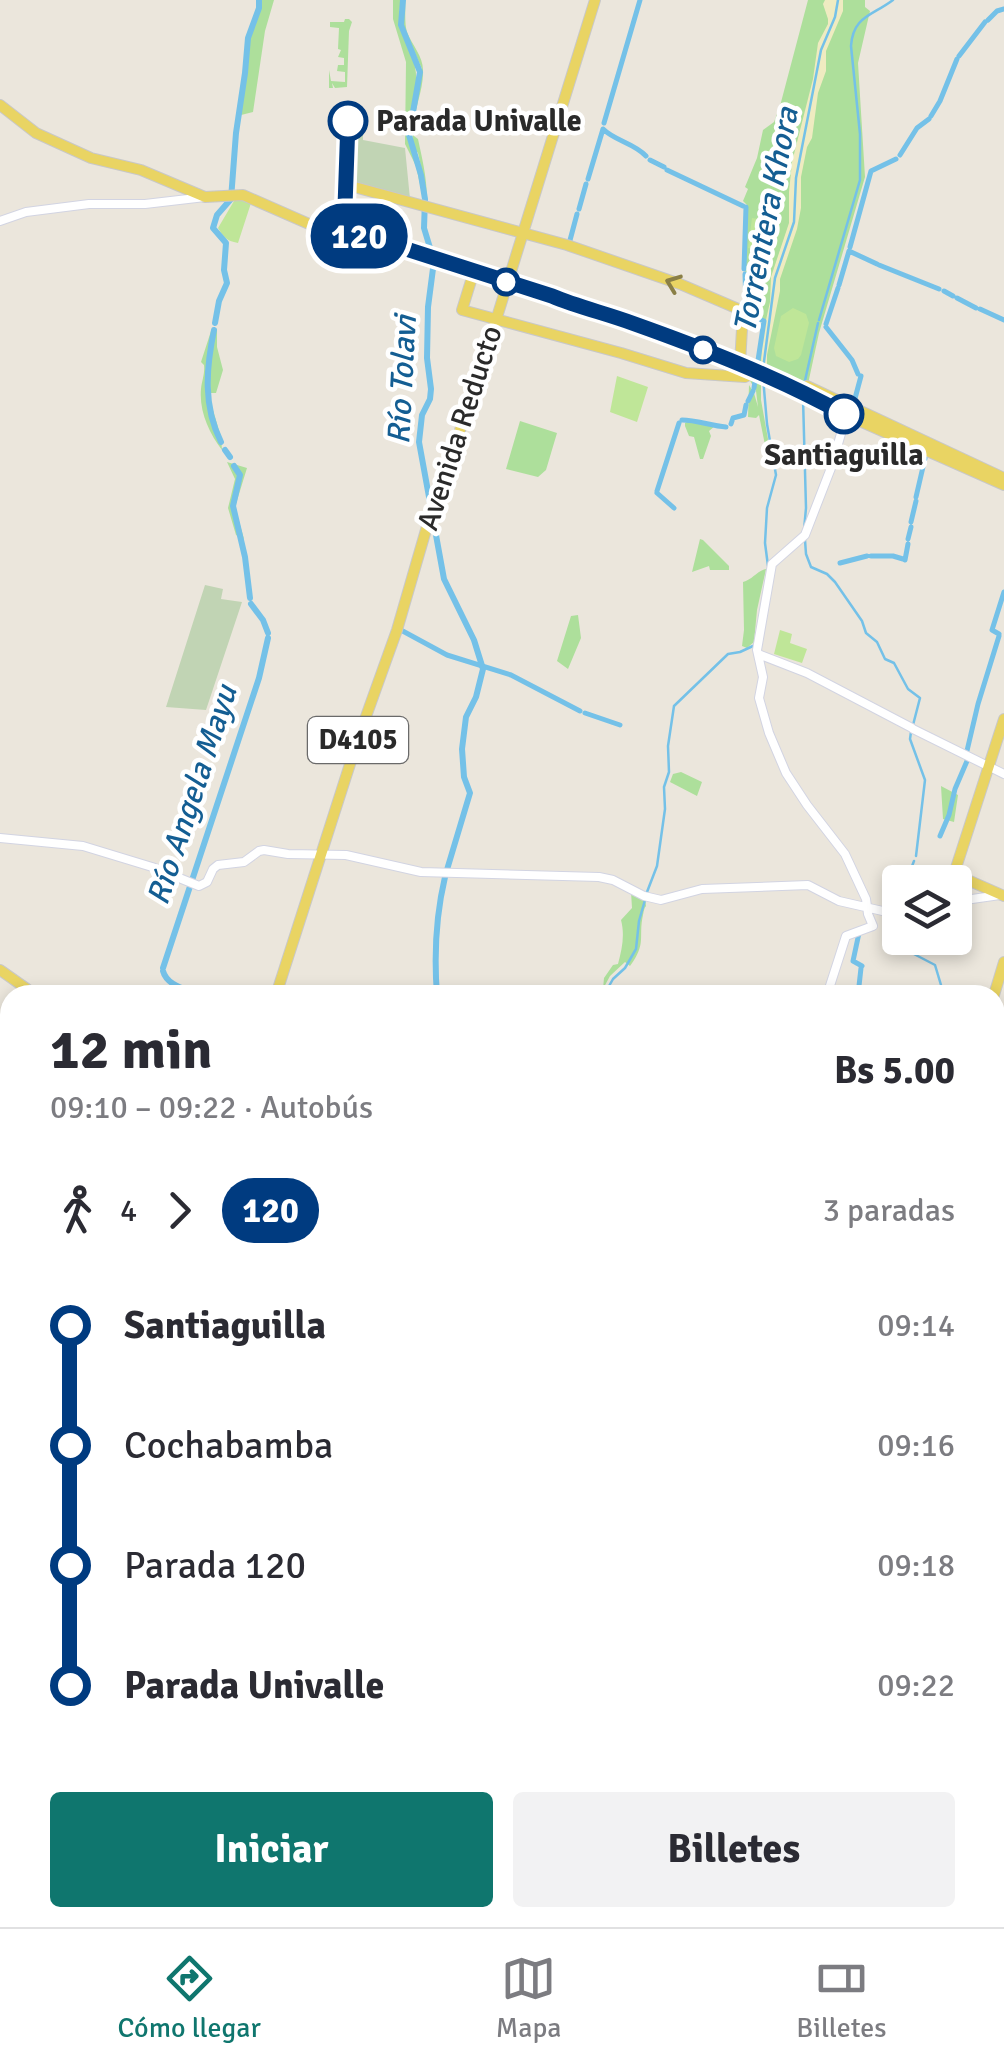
<!DOCTYPE html>
<html lang="es">
<head>
<meta charset="utf-8">
<style>
	body { margin:0; font-family:Signika,sans-serif; background:#f2f2f3; color:#2b2b33; height:100vh; display:flex; flex-direction:column; font-size:38px; white-space:nowrap }
	* { box-sizing:border-box; margin:0 }
	p { font-size:32px; color:#7c7c81 }
	.icon { flex:none; width:55px; height:55px; fill:none; stroke:currentColor; stroke-width:2; stroke-linecap:round; stroke-linejoin:round }
	.map { position:relative; flex:1; overflow:hidden }
	.drawer { position:absolute; left:0px; top:985px; width:1005px; height:942px; display:flex; flex-direction:column; background:#fff; border-radius:30px 30px 0 0; box-shadow:0 5px 15px #0003 }
	.drawer>* { flex:none }
	.badge { padding:0 20px; border-radius:32px; font-size:35px; line-height:65px }
	.fabs { position:absolute; left:882px; top:865px; display:grid; gap:20px }
	.fabs a { display:grid; place-items:center; width:90px; height:90px; border-radius:10px; background:#fff; box-shadow:0 5px 15px #0003; font-size:50px }
	.map>.badge { position:absolute; translate:-50% -50%; box-shadow:0 0 0 5px #fff }
	.legs { display:flex; align-items:center; gap:15px; height:110px; padding:0 50px; font-size:32px }
	.legs p { margin-inline-start:auto }
	.head { display:flex; align-items:center; justify-content:space-between; height:170px; padding:0 50px }
	h1 { font-size:55px; font-weight:700; line-height:75px }
	.primary-button { display:flex; gap:20px; margin-top:auto; padding:20px 50px }
	.primary-button a { flex:1; height:115px; border-radius:10px; background:#0f766e; color:#fff; font-size:40px; font-weight:700; line-height:115px; text-align:center }
	.primary-button a+a { background:#f2f2f3; color:#2b2b33 }
	ul { padding:0 50px; list-style:none }
	li { display:flex; align-items:center; gap:35px; height:120px; font-size:38px }
	li i { display:grid; place-items:center; width:15px; height:100%; margin:0 12px; background:currentColor }
	li i::after { content:''; width:25px; height:25px; margin:-12px; border:8px solid; border-radius:50%; background:#fff }
	li p { margin-inline-start:auto }
	li:first-child i { background:linear-gradient(#0000 50%,currentColor 0) }
	li:last-child i { background:linear-gradient(currentColor 50%,#0000 0) }
	.tabs { display:flex; justify-content:space-around; align-items:center; height:140px; border-top:2px solid #e1e1e2; background:#fff; font-size:28px; color:#7c7c81 }
	.tabs a { display:grid; justify-items:center; gap:5px }
	.tabs .on { color:#0f766e }
	.map>svg:first-child { display:block }
	.green { fill:#addf9b }
	.sand { fill:#efebc1 }
	.cemetery { fill:#c1d4b4 }
	.pitch { fill:#bfe698 }
	.water { fill:#74c1e8 }
	.lines { fill:none; stroke-linecap:round; stroke-linejoin:round }
	.stream { stroke:#74c1e8; stroke-width:2.5 }
	.canal { stroke:#74c1e8; stroke-width:5 }
	.river { stroke:#74c1e8; stroke-width:6 }
	.minor-casing { stroke:#d2d4e2; stroke-width:10 }
	.major-casing { stroke:#c8c8c8; stroke-width:12 }
	.minor { stroke:#fff; stroke-width:8 }
	.major { stroke:#e9d463; stroke-width:10 }
	.oneway { stroke:#8a7f46 }
	.line-1-casing { stroke:#fff; stroke-width:22 }
	.line-1 { stroke:#003b80; stroke-width:15 }
	.stop-1-dot { fill:#fff; stroke:#003b80; stroke-width:5 }
	.labels { text-anchor:middle; dominant-baseline:central; stroke-width:9; stroke-linejoin:round; paint-order:stroke }
	.shield { fill:#fff; stroke:#6a6a6a; stroke-width:2.5 }
	.shield-label { font-size:28px; font-weight:bold; fill:#2a2a2a }
	.stop-label { font-size:30px; font-weight:bold; fill:#2a2a2a; stroke:#fff; text-anchor:start }
	.street-label { font-size:30px; fill:#2a2a2a; stroke:#fff }
	.water-label { font-size:32px; font-style:italic; fill:#145e93; stroke:#fff }
</style>
</head>
<body>
<div class="map">
<svg width="1004" height="1927" viewBox="0 0 1004 1927">
	<rect width="100%" height="100%" fill="#ebe6dc"/>
	<path class="green" d="M 261,0 L 274,0 L 265,31 L 253,112 L 241,115 L 248,42 Z
		M 393,0 L 401,0 C 395,32 410,39 415,67 C 420,90 407,113 408,136 C 408,147 415,154 418,165 C 422,176 423,191 424,203 L 416,166 L 405,144 L 406,62 L 393,19 Z
		M 405,0 C 406,9 404,22 407,32 C 412,45 423,56 423,70 C 424,92 411,114 414,136 L 418,139 C 422,158 429,186 426,204 L 422,171 L 418,153 L 414,148 L 411,124 L 422,69 L 403,26 Z
		M 808,0 L 865,0 L 865,7 L 870,11 L 858,63 L 865,177 L 819,333 L 808,384 L 787,373 L 759,367 L 759,345 L 763,321 L 745,312 L 747,297 L 745,268 L 747,205 L 743,201 L 748,189 L 745,187 L 757,158 L 763,130 L 774,122 L 780,106 Z
		M 345,19 L 349,19 L 352,22 L 349,31 L 347,87 L 335,88 L 332,83 L 333,88 L 329,88 L 329,70 L 331,81 L 345,82 L 345,72 L 337,71 L 338,65 L 344,65 L 344,58 L 338,57 L 341,50 L 338,49 L 339,28 L 330,27 L 330,22 L 344,22 Z
		M 212,328 L 217,329 L 217,347 L 223,370 L 216,393 L 210,393 L 210,400 L 221,437 L 222,450 C 209,433 199,411 201,389 C 202,380 205,374 204,365 L 201,362 Z
		M 761,375 L 761,400 L 768,439 L 766,450 L 759,415 L 756,418 L 748,417 L 749,385 L 754,393 L 758,407 L 756,391 L 749,379 Z
		M 692,419 L 715,426 L 709,431 L 711,436 L 703,459 L 700,459 L 694,437 L 689,436 L 685,426 L 685,423 Z
		M 520,421 L 557,433 L 546,470 L 538,477 L 506,469 Z
		M 227,462 L 247,468 L 235,507 L 244,539 L 236,535 L 228,508 L 235,479 Z
		M 700,539 L 703,540 L 729,566 L 729,570 L 710,570 L 709,566 L 692,572 Z
		M 766,569 L 757,610 L 754,642 L 747,648 L 742,646 L 744,630 L 743,582 C 752,580 757,571 766,569 Z
		M 578,615 L 581,638 L 568,669 L 557,661 L 571,616 Z
		M 681,772 L 702,782 L 697,796 L 670,782 L 673,774 Z
		M 941,786 L 958,795 L 954,822 L 943,819 Z
		M 631,892 L 645,898 C 647,914 646,899 643,915 C 638,938 647,943 630,966 L 625,962 L 610,976 L 603,989 L 604,978 L 613,965 L 618,964 C 622,949 625,935 621,920 L 632,908 Z
		M 995,1873 L 1004,1873 L 1004,1927 L 951,1927 L 951,1918 L 995,1918 Z"/>
	<path class="sand" d="M 825,0 L 843,0 L 843,11 L 826,51 L 826,71 L 818,93 L 812,138 L 807,147 L 801,177 L 801,208 L 797,229 L 780,279 L 780,291 L 767,355 L 767,368 L 761,367 L 762,338 L 770,302 L 771,277 L 789,223 L 789,192 L 792,162 L 813,79 L 818,43 L 828,24 L 828,19 L 823,4 Z"/>
	<path class="cemetery" d="M 352,122 L 363,122 L 363,140 L 405,148 L 410,199 L 350,181 Z
		M 205,585 L 223,589 L 221,599 L 242,602 L 206,710 L 166,707 Z"/>
	<path class="pitch" d="M 237,196 L 252,200 L 238,243 C 226,241 223,236 218,228 Z
		M 752,218 L 773,221 L 769,251 L 748,248 Z
		M 793,308 L 806,314 L 809,323 L 801,355 L 798,359 L 789,362 L 776,356 L 774,348 L 781,316 Z
		M 617,376 L 648,387 L 637,422 L 610,412 Z
		M 780,630 L 792,634 L 790,643 L 807,649 L 802,663 L 774,654 Z"/>
	<path class="water" d="M 995,1909 L 1004,1910 L 1004,1927 L 984,1927 L 985,1923 L 982,1921 L 977,1922 L 977,1927 L 955,1927 L 955,1918 L 968,1918 L 972,1921 L 975,1918 L 995,1918 Z"/>
	<g class="lines">
		<path class="stream" d="M 819,320 L 860,180 L 860,134 L 851,46 C 853,16 872,16 893,0
			M 763,369 L 775,278 L 794,222 L 796,178 L 821,50 L 835,17 L 838,0
			M 763,377 L 767,424 L 776,475 L 767,508 L 765,543 L 768,566
			M 804,385 L 818,323
			M 803,398 L 806,508 L 804,530
			M 805,540 L 806,554 L 811,567 L 827,574 L 835,582 L 862,621 L 866,633 L 877,642 L 885,659 L 894,663 L 908,689 L 920,698 L 913,725
			M 911,732 L 910,739 L 925,780 L 916,856
			M 906,882 L 914,861
			M 647,892 L 657,866 L 665,809 L 664,787 L 669,772 L 668,746 L 674,706 L 728,654 L 740,652 L 753,646
			M 897,912 L 900,903
			M 895,917 L 889,934 L 891,937 L 912,953 L 935,965 L 944,995
			M 604,995 L 613,979 L 625,968 L 636,949 L 639,921 L 645,900
			M 651,1918 L 661,1927
			M 806,1927 L 807,1918"/>
		<path class="canal" d="M 988,20 L 997,11 L 1004,9
			M 959,56 L 985,22
			M 931,116 L 940,101 L 957,59
			M 604,123 L 640,0
			M 900,155 L 917,128 L 929,119
			M 650,160 L 664,167
			M 667,170 L 743,206
			M 588,179 L 603,129 C 615,141 634,143 646,156
			M 579,209 L 586,184
			M 569,244 L 577,214
			M 850,247 L 871,171 L 896,159
			M 879,265 L 939,289
			M 744,269 L 746,207
			M 745,274 L 746,304
			M 839,285 L 849,251 L 877,264
			M 944,291 L 953,296
			M 957,298 L 976,308
			M 980,309 L 1004,320
			M 746,314 L 764,321 L 757,367
			M 826,324 L 838,288
			M 826,327 L 852,360 L 858,374
			M 754,388 L 756,374
			M 748,401 L 753,391
			M 853,406 L 861,376
			M 682,420 C 697,420 711,426 726,427
			M 731,424 L 733,418 L 744,415 L 746,405
			M 657,491 L 679,423
			M 657,493 L 674,508
			M 916,497 L 926,454
			M 911,522 L 916,501
			M 908,539 L 911,527
			M 871,556 L 893,556 L 903,559
			M 905,560 L 908,544
			M 840,563 L 867,556
			M 399,629 L 447,655 L 511,675 L 580,711
			M 999,634 L 992,630 L 1004,592
			M 585,713 L 620,725
			M 969,756 L 966,755 L 978,704 L 999,636
			M 940,836 L 949,815 L 955,789 L 967,761
			M 859,933 L 853,961 L 862,966
			M 858,995 L 861,968
			M 706,1918 L 707,1927"/>
		<path class="river" d="M 403,0 L 401,25 L 420,72 L 409,135 L 421,175 L 425,199 L 424,228 L 434,261 L 428,307 L 427,358 L 431,389 L 430,399 L 422,415 L 419,442 L 444,579 L 474,640 L 483,669 L 476,697 L 466,717 L 462,749 L 464,777 L 470,793 L 446,873
			M 215,323 L 219,301 L 227,283 L 224,270 L 226,243 L 213,228 L 217,215 L 231,199 L 236,133 L 245,73 L 248,38 L 259,8 L 259,0
			M 214,330 C 206,369 203,406 221,442
			M 225,450 L 230,457
			M 234,466 L 240,475 L 233,506 L 245,557 L 250,598
			M 251,604 L 263,620 L 268,633
			M 163,968 L 259,678 L 268,638
			M 163,971 C 167,986 186,989 199,995
			M 437,995 C 434,956 436,915 445,877
			M 336,1918 L 336,1927"/>
		<g class="minor-casing">
			<path id="minor" d="M 0,221 L 26,212 L 89,204 L 145,204 L 205,197
				M 758,654 L 807,673 L 912,728
				M 913,729 L 1004,774
				M 0,838 L 83,846 L 152,867 L 199,886 L 207,882 L 213,869 L 218,865 L 244,862 L 259,851 L 264,850 L 288,854 L 346,855 L 421,872 L 599,877 L 613,880 L 644,896 L 661,900 L 702,889 L 808,885 L 839,901 L 900,915
				M 955,897 L 972,899 L 1000,895
				M 827,995 L 846,936 L 873,926 L 868,914 L 866,899 L 845,854 L 807,805 L 786,773 L 769,733 L 759,698 L 763,677 L 757,650 L 772,564 L 805,535 L 831,468 L 847,413
				M 0,1569 L 10,1571
				M 868,1927 L 869,1918"/>
		</g>
		<g class="major-casing">
			<path id="major" d="M 0,105 L 36,133 L 91,158 L 141,170 L 205,197 L 243,195 L 325,231 L 338,235 L 372,238 L 552,296 L 588,310 L 629,321 L 784,383 L 846,415 L 1004,485
				M 344,235 L 347,185 L 567,245 L 680,284 L 743,311 L 740,364
				M 474,271 L 462,310 L 621,353 L 686,373 L 745,377 L 759,370
				M 807,386 L 1004,478
				M 1004,719 L 954,874 L 1004,896
				M 0,970 L 27,989 L 30,995
				M 276,995 L 359,736 L 397,630 L 428,523 L 480,372 L 595,0
				M 994,995 L 1004,962
				M 995,1114 L 1004,1120
				M 0,1340 L 10,1248
				M 995,1370 L 1004,1374
				M 0,1760 L 10,1763
				M 995,1804 L 1004,1801
				M 995,1852 L 1004,1852
				M 0,1862 L 10,1830
				M 251,1927 L 251,1918
				M 496,1927 L 496,1918
				M 782,1927 L 784,1918
				M 949,1927 L 949,1918"/>
		</g>
		<use href="#minor" class="minor"/>
		<use href="#major" class="major"/>
	</g>
	<defs><path id="oneway-chevron" d="M-2-3.5L2.5 0L-2 3.5" fill="none" stroke-width="1.6" stroke-linecap="round" stroke-linejoin="round" transform="scale(2.5)"/></defs>
	<use class="oneway" href="#oneway-chevron" transform="translate(673 283) rotate(-159)"/>
	<g class="lines">
		<g class="line-1-casing">
			<path id="line-1" d="M 348,121 L 344,235 L 372,238 L 552,296 C 578,307 605,313 632,323 C 705,349 777,377 844,414"/>
		</g>
		<use href="#line-1" class="line-1"/>
	</g>
	<g class="stop-1-dot">
		<circle cx="348" cy="121" r="18"/>
		<circle cx="506" cy="282" r="12"/>
		<circle cx="703" cy="350" r="12"/>
		<circle cx="844" cy="414" r="18"/>
	</g>
	<g class="labels">
		<rect class="shield" x="308" y="717" width="100" height="46" rx="8"/>
		<g class="shield-label">
			<text x="358" y="740">D4105</text>
		</g>
		<g class="stop-label">
			<text x="376" y="121">Parada Univalle</text>
			<text x="844" y="455" text-anchor="middle">Santiaguilla</text>
		</g>
		<g class="street-label">
			<text transform="translate(460 428) rotate(-72)">Avenida Reducto</text>
		</g>
		<g class="water-label">
			<text transform="translate(766 220) rotate(-79)">Torrentera Khora</text>
			<text transform="translate(402 380) rotate(-87)">Río Tolavi</text>
			<text transform="translate(192 795) rotate(-72)">Río Angela Mayu</text>
		</g>
	</g>
</svg>
<div class="fabs">
<a><svg class="icon" aria-label="layers" viewBox="0 0 24 24"><path d="M12 4l9 5-9 5-9-5zM3 14l9 5 9-5"/></svg></a>
</div>
<b class="badge" style="left:359px;top:236px;background:#003b80;color:#fff">120</b>
<section class="drawer">
<div class="head"><div><h1>12 min</h1><p>09:10 – 09:22 · Autobús</p></div><b>Bs 5.00</b></div>
<div class="legs"><svg class="icon" aria-label="walk" viewBox="0 0 24 24"><circle cx="13" cy="4" r="2"/><path d="M13 8l-2 6 4 7M11 14l-3 7M7 12l3-4h3l4 4"/></svg>4<svg class="icon" aria-label="forward" viewBox="0 0 24 24"><path d="M9 5l7 7-7 7"/></svg><b class="badge" style="background:#003b80;color:#fff">120</b><p>3 paradas</p></div>
<ul>
<li><i style="color:#003b80"></i><b>Santiaguilla</b><p>09:14</p></li>
<li><i style="color:#003b80"></i><span>Cochabamba</span><p>09:16</p></li>
<li><i style="color:#003b80"></i><span>Parada 120</span><p>09:18</p></li>
<li><i style="color:#003b80"></i><b>Parada Univalle</b><p>09:22</p></li>
</ul>
<div class="primary-button"><a>Iniciar</a><a>Billetes</a></div>
</section>
</div>
<nav class="tabs">
<a class="on"><svg class="icon" aria-label="directions" viewBox="0 0 24 24"><path d="M12 3l9 9-9 9-9-9zM9 14v-3h6M13 9l2 2-2 2"/></svg>Cómo llegar</a>
<a><svg class="icon" aria-label="map" viewBox="0 0 24 24"><path d="M3 6l6-2 6 2 6-2v14l-6 2-6-2-6 2zM9 4v14M15 6v14"/></svg>Mapa</a>
<a><svg class="icon" aria-label="tickets" viewBox="0 0 24 24"><path d="M3 7h18v10H3zM15 7v10"/></svg>Billetes</a>
</nav>
</body>
</html>
